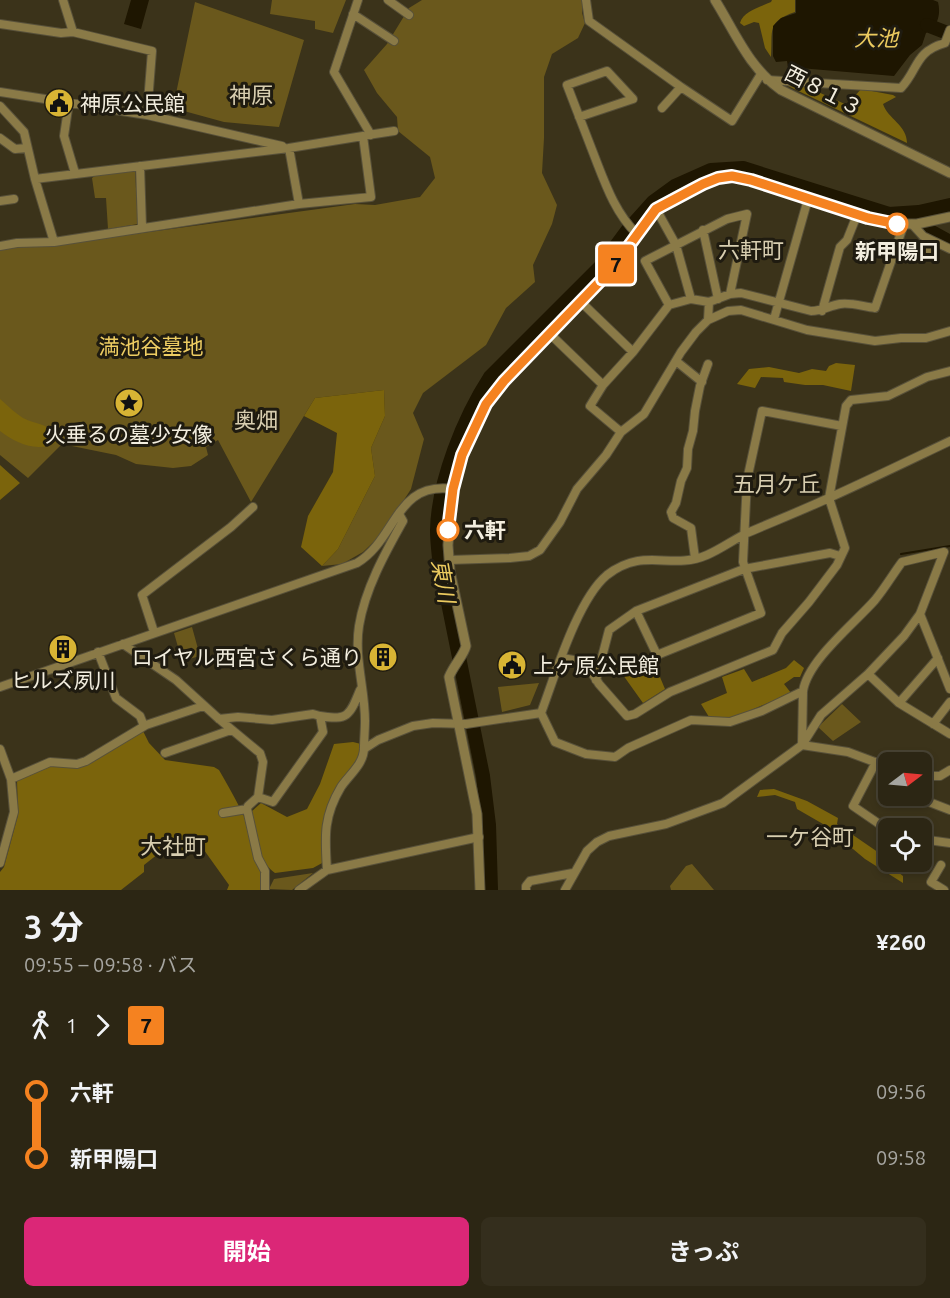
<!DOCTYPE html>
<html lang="ja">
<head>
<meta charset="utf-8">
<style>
	body { margin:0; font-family:Ubuntu,"Noto Sans JP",sans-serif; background:#342e1d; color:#f1f3f6; height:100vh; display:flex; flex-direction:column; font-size:22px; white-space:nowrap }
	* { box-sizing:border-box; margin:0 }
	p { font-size:20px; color:#a6a5a0 }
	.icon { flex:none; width:33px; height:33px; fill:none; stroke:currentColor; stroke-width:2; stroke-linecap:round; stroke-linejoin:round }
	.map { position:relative; height:890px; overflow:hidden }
	.panel { display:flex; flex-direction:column; background:#2c2614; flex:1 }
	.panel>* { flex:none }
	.badge { padding:0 12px; border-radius:4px; font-size:21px; line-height:39px }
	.needle { width:39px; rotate:74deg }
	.fabs { position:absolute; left:878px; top:752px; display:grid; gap:12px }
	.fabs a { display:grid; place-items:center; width:54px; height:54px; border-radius:9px; background:#2c2614; box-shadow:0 3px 9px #0003,0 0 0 2px #484334; font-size:30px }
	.map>.badge { position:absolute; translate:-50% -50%; box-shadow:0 0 0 3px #fff }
	.legs { display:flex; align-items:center; gap:9px; height:66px; padding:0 24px; font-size:20px }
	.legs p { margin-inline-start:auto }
	.headline { display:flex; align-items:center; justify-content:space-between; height:102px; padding:0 24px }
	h1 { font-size:33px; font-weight:700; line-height:45px }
	.primary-button { display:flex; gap:12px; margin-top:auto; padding:12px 24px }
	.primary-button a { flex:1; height:69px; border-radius:9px; background:#db2777; color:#fff; font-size:24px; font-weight:700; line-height:69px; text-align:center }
	.primary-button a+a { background:#342e1d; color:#f1f3f6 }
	ul { padding:0 24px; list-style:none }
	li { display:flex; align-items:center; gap:21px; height:66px; font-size:22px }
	li i { display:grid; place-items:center; width:9px; height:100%; margin:0 8px; background:currentColor }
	li i::after { content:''; width:15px; height:15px; margin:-8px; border:4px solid; border-radius:50%; background:#2c2614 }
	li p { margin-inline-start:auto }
	li:first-child i { background:linear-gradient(#0000 50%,currentColor 0) }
	li:last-child i { background:linear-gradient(currentColor 50%,#0000 0) }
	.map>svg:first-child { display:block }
	.green { fill:#6a581c }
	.forest { fill:#7b640c }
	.water { fill:#1e1601 }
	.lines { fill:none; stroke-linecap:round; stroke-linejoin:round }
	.stream { stroke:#1e1601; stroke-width:2 }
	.river { stroke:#1e1601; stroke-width:14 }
	.minor-casing { stroke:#58513a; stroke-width:10 }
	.tertiary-casing { stroke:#58513a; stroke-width:11 }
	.minor { stroke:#8a7a47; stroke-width:8 }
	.tertiary { stroke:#8a7a47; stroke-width:9 }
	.line-1-casing { stroke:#fff; stroke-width:14 }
	.line-1 { stroke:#f58220; stroke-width:9 }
	.stop-1-dot { fill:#fff; stroke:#f58220; stroke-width:3 }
	.labels { text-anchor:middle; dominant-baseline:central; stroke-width:6; stroke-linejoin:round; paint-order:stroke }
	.street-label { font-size:21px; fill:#f3eedf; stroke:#1f1b10 }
	.poi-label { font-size:21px; fill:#f3eedf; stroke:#1f1b10; text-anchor:start }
	.stop-label { font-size:21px; font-weight:bold; fill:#f3eedf; stroke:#1f1b10 }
	.park-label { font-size:21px; fill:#eecd62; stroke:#1f1b10 }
	.water-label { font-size:22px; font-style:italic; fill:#ebca5f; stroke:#1f1b10 }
	.neighbourhood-label { font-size:22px; fill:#d8ceb0; stroke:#1f1b10 }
</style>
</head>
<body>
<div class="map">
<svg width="950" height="890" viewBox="0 0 950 890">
	<rect width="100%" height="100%" fill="#3b331a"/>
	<path class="green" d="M 272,0 L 346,0 L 333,33 L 315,29 L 315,21 L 270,14 Z
		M 422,0 L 583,0 L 582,13 L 585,23 L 578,38 L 552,54 L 544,77 L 544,138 L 542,173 L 557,205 L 552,224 L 533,265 L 535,282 L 506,308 L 486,345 L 423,393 L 413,413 L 424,439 L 411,489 L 382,534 L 363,552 L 342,564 L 322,566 L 338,549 L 375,476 L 371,448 L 385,416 L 384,390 L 315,398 L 251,502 L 218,440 L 206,447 L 208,455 L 191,466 L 173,468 L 136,464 L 116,455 L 62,444 L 28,478 L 0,455 L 0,249 L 17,246 L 53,245 L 355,204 L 375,205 L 420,197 L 435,178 L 430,157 L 398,131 L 397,117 L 377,93 L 364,70 L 387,44 L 409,8 Z
		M 195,2 L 304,40 L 279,127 L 224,122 L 173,108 Z
		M 135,170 L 138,224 L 108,229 L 106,198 L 95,198 L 92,178 L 96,175 Z
		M 192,627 L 200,656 L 182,661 L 174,633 Z
		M 539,683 L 530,705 L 502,712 L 498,687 Z
		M 842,704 L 861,722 L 833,741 L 818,727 Z
		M 692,864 L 714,890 L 671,890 L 670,886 L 686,866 Z
		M 313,873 L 292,890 L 269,889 L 274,879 Z"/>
	<path class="forest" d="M 772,0 L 795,0 L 795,12 C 766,22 773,30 771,57 L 765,48 L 759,23 L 754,22 L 744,26 L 740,23 C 743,11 760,7 771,2 Z
		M 794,84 L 807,87 L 847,105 L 861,89 L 893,95 L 896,97 L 883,104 C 888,119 907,125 907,143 L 788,86 Z
		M 836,363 L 855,365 L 851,391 L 823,385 L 805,385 L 784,382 L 783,378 L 761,377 L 755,388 L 737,384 L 749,369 L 769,367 L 799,373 L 812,369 L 826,371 L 829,366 Z
		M 384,390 L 385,416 L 371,448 L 375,476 L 338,549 L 322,566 L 301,547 L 308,516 L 333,472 L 337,433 L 304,416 L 315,398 Z
		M 0,399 C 8,406 14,412 23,418 C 41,427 49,421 57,442 C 38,453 17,444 0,431 Z
		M 0,465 L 20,483 L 0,500 Z
		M 652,658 L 665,689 L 643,703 L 623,675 L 632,665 Z
		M 794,660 L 804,668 L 800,677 L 794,677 L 784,684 L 791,693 L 735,717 L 709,717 L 701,704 L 727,693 L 722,677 L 744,669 L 752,682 L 786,668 Z
		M 143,731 L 149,743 L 165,760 L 214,767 L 219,770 C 241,808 262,845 263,890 L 227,890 L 229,885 L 199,843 L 195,842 L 178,855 L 172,852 L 165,856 L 158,854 L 144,865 L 144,872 L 121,890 L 0,890 L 0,872 L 4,867 L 18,815 L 17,780 L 49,765 L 79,767 L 89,764 L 137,733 Z
		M 353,742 L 361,744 C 366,763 329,809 323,829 C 320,838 324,852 324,862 L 313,868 L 275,873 C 257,861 256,832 251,812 L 261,803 L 287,817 L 307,809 L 320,784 L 334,744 Z
		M 774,789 L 807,801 L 838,818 L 837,824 L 885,857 L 884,861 L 903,876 L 903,883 L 865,859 L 823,824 L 797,809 L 795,802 L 775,795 L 757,797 L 760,790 Z"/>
	<path class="water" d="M 131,0 L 149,0 L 141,29 L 124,24 Z
		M 796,0 L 933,0 L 938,2 C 941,14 938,27 926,33 L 922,45 L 910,55 L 894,76 L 788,67 L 787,61 L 776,62 L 773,56 L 773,26 L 781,18 L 796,13 Z"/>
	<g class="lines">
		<path class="stream" d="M 901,554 L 950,546"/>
		<path class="river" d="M 927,25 L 950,34
			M 919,212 L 928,230 L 950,242
			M 491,890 L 489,825 L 483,776 L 439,558 C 438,548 437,539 437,530 C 438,481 464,417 490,377 L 601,266 L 627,231 L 653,202 L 675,186 L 711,170 L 743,168 L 889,214 L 919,212 L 950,205"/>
		<g class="minor-casing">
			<path id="minor" d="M 63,0 L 73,32
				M 358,0 L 334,72 L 371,135
				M 388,0 L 409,15
				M 586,0 L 589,21 L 681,87 L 732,121 L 761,74
				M 353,14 L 394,41
				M 0,24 L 61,33 L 73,32 L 152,51 L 147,115
				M 767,80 L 901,88 C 919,69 914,52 945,43 L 950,30
				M 0,92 L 147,115 L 282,146
				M 69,102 L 64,136 L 75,173
				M 0,106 L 24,132 L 35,179 L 54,242
				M 662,108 L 681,87
				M 579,117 L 633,99 L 607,71 L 567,85 C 576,108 585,132 594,155 C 605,183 615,213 637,234
				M 368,135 L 394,131
				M 0,138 L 15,149 L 27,148
				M 289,148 L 299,204
				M 140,166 L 142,227
				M 0,201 L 14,199
				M 656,209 L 676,245 L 691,299 L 709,302 L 708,320
				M 912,224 L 923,236 L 950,249
				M 703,230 L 718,299
				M 0,246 L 17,243 L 54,242 L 299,204 L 371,197 L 363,136 L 289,148 L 35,179
				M 896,248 L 928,253 L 935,242
				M 581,302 L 633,352 L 669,305 L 691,299
				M 709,302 L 730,294 L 741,293 L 811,311 C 822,311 829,306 840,304 C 851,302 864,307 875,308 L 904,224
				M 669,305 L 645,261 L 727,219 L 747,214 L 730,294
				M 822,311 L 840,247 L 847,240 L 857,215
				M 774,319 L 808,199
				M 550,334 L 603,385 L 633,352
				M 676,361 L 702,382
				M 603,385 L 590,406 L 621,432
				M 695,558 L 691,528 L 673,518 L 671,512 L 676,503 L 681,481 L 687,468 L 688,449 L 693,431 L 695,411 L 700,386 L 708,364
				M 449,560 L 510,558 L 529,556 L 540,550 L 560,522 L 577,489 L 606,455 L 621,432 L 644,414 L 681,352 L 696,332 L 708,320 L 728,311 L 741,310 L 807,330 L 875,341 L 901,338 L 926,338 L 950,331
				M 636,611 L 657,655 L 761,613 L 743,562 L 747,480 L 762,411 L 842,426
				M 920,614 L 950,689
				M 154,632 L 142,595 L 231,527 L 253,507
				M 123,644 L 176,680 L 219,719 L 260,753 L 263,762 L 258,797 L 248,806 L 247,809 L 258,858 L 265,871 L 265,890
				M 98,652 L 116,698 L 140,716 L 144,726
				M 562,658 L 585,662 L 599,684 L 627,716 L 635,714 L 670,692 L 773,650 L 782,633 L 809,602 L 837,565 L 845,548 L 829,498 L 846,406 L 851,400 L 888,396 L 927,377 L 950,371
				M 868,674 L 899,703 L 950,734
				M 596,680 L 609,630 L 636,611 L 744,569 L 830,553 L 840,556
				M 0,687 L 357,563 C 397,539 395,481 453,489
				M 899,703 L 938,658
				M 541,713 L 555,742 L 586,754 L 615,757 L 628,748 L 691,720 L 730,722 L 762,711 L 803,691
				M 219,719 L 238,717 L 272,720 L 313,714 L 320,716
				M 933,724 L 950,702
				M 802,745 L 848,752 L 888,767
				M 0,749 L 11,779 L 14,812 L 0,863
				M 364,749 L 378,740 L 413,726 L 433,723 L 466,724 L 541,713 C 555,676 577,600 607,575 C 645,546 670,571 707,555 C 721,549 733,540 747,533 C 775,521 803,510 831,497 C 871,479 910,460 950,441
				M 165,753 L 231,730
				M 876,762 L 853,806 L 888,830
				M 921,776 L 940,776 L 950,770
				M 11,779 L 50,762 L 77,764 L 86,761 L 146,725 L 203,706
				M 911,795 L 950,810
				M 258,797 L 273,802 L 323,732 L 320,716 C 348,721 350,715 360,690
				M 223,813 L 247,809
				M 921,839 L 950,843
				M 941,865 L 931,882 L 944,890
				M 327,870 C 325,837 323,817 341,787 C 349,775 364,764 364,748 C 364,739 365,730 365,721 C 365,689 354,658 359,626 C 365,589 385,553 403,521 L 399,514
				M 299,890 L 327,870 L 479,837
				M 526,890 L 526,886 L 530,881 L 573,873
				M 565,890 L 587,851 L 597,842 L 609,836 L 666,824 L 723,803 L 802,745 L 821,715 L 868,674 L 904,636 L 920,614 L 944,552 L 902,562 C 893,574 885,588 875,600 C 854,624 808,660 803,691 L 802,745"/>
		</g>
		<g class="tertiary-casing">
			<path id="tertiary" d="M 715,0 C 735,32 749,68 781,90 L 950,173
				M 480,890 L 477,814 L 449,677 C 453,666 464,655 466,646 L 450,571 L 448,545 L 453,489 L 462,455 L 486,404 L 504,381 L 612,269 L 650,215 C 665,200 710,176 732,176 C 738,176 745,179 751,180 L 868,218 L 897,224 L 917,224 L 950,217"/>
		</g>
		<use href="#minor" class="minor"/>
		<use href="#tertiary" class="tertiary"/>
	</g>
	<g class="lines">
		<g class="line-1-casing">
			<path id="line-1" d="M 448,530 L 453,489 L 462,455 L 486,404 L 504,381 L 612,269 L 656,209 L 703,184 L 718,178 L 732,176 L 751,180 L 868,218 L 897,224"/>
		</g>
		<use href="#line-1" class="line-1"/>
	</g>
	<defs>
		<g id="civic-disc" transform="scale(1.5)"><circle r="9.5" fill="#d8b434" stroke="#1f1b10"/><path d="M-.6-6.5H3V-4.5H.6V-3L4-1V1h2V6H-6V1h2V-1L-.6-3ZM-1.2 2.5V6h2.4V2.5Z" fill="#111"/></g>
		<g id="sight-disc" transform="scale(1.5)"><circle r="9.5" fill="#d8b434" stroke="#1f1b10"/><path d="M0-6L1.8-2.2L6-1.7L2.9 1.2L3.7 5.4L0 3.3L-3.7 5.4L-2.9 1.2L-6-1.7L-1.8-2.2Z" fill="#111"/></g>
		<g id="building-disc" transform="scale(1.5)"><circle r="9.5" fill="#d8b434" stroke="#1f1b10"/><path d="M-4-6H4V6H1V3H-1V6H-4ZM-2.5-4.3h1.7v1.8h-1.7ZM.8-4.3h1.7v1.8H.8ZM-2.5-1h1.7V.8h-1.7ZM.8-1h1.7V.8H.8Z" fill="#111"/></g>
	</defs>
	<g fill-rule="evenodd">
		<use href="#civic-disc" x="59" y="103"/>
		<use href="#sight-disc" x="129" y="403"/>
		<use href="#building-disc" x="63" y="649"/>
		<use href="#building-disc" x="383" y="657"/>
		<use href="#civic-disc" x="512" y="665"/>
	</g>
	<g class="stop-1-dot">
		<circle cx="897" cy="224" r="10"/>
		<circle cx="448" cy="530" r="10"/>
	</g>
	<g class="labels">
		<g class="street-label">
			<text transform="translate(824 90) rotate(27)">西８１３</text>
		</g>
		<g class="poi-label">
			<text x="80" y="103">神原公民館</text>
			<text x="129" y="434" text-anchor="middle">火垂るの墓少女像</text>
			<text x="362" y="657" text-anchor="end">ロイヤル西宮さくら通り</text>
			<text x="533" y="665">上ヶ原公民館</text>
			<text x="63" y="680" text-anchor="middle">ヒルズ夙川</text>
		</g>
		<g class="stop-label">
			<text x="897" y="251">新甲陽口</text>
			<text x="464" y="530" text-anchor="start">六軒</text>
		</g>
		<g class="park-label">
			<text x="151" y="346">満池谷墓地</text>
		</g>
		<g class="water-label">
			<text x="876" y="37">大池</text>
			<text transform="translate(444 581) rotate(80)">東川</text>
		</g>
		<g class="neighbourhood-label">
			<text x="251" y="94">神原</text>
			<text x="751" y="249">六軒町</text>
			<text x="256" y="419">奥畑</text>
			<text x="777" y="483">五月ケ丘</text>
			<text x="810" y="836">一ケ谷町</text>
			<text x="173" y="845">大社町</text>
		</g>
	</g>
</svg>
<div class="fabs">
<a><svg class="needle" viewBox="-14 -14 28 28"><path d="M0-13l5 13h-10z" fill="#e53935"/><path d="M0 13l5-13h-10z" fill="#a6a5a0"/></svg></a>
<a><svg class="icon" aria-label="locate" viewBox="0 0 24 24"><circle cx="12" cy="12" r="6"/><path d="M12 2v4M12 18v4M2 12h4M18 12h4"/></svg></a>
</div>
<b class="badge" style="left:616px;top:264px;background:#f58220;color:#111">7</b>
</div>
<section class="panel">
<div class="headline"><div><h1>3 分</h1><p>09:55 – 09:58 · バス</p></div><b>¥260</b></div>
<div class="legs"><svg class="icon" aria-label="walk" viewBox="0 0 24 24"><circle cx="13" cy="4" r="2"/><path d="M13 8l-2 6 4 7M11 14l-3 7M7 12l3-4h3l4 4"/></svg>1<svg class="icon" aria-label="forward" viewBox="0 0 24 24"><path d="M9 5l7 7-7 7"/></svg><b class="badge" style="background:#f58220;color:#111">7</b></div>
<ul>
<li><i style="color:#f58220"></i><b>六軒</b><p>09:56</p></li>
<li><i style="color:#f58220"></i><b>新甲陽口</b><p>09:58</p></li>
</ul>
<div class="primary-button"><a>開始</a><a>きっぷ</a></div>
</section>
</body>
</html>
